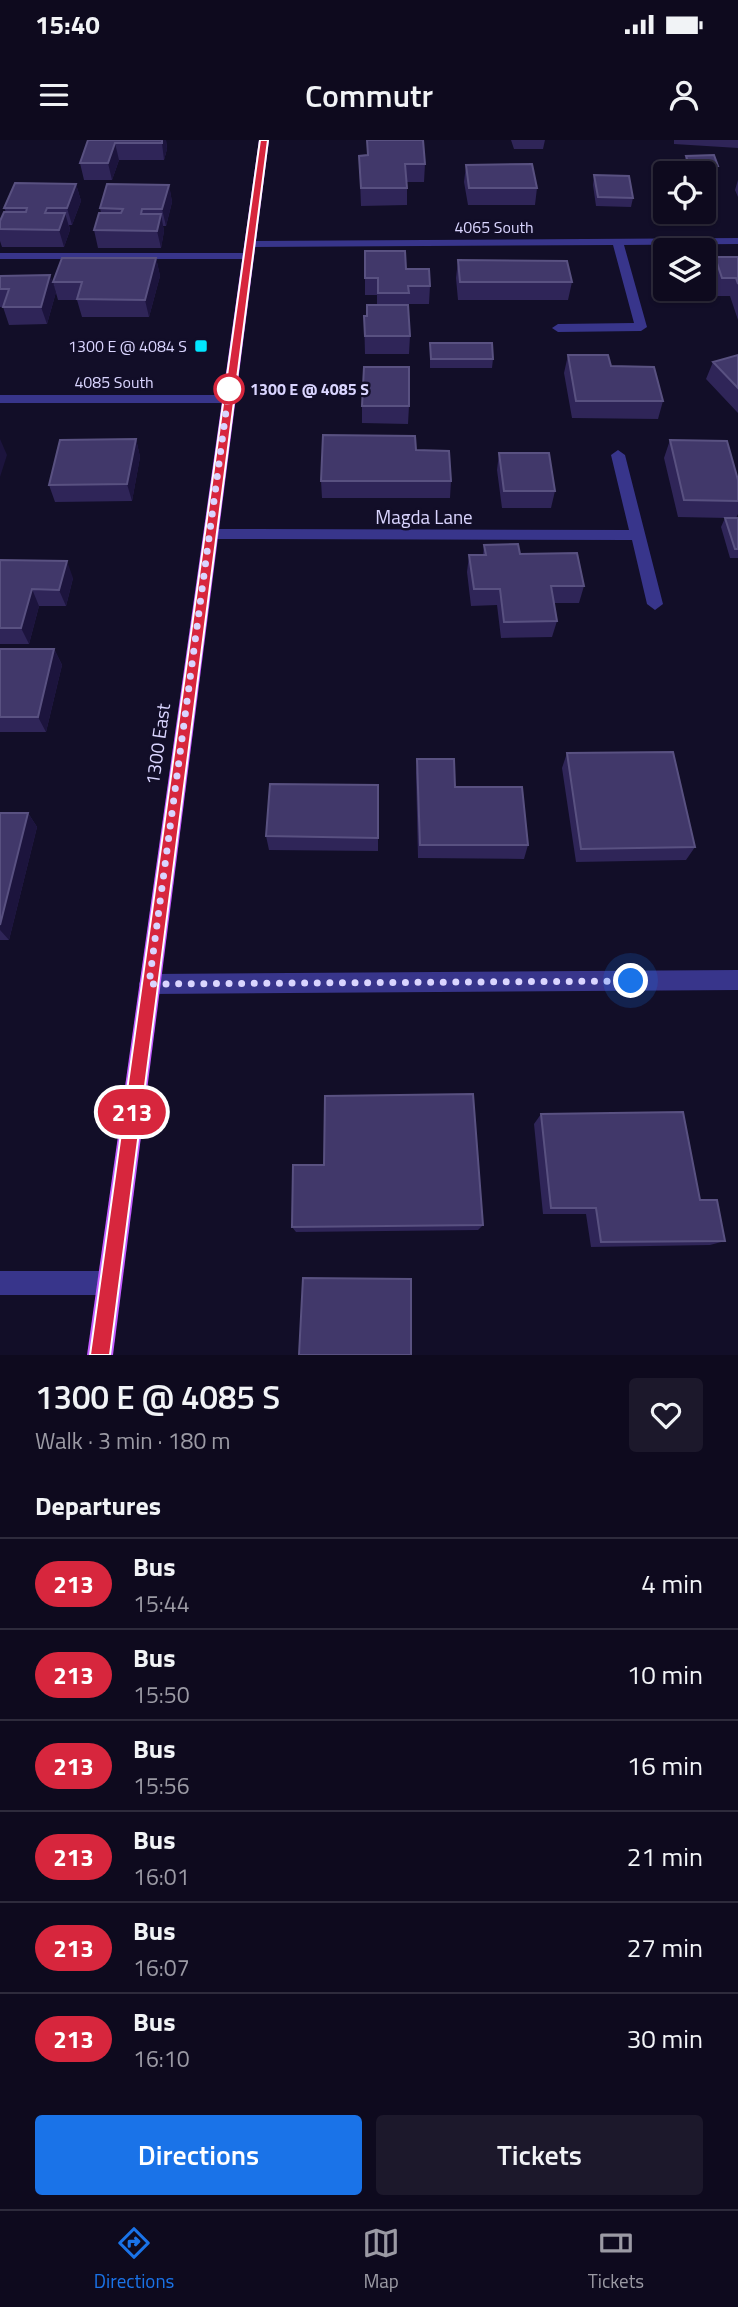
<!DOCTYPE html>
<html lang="en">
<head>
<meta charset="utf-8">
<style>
	body { margin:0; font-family:"Titillium Web",sans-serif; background:#1c182b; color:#f1f3f6; height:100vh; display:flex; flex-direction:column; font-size:26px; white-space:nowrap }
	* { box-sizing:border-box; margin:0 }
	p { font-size:23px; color:#9b9aa4 }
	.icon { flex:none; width:38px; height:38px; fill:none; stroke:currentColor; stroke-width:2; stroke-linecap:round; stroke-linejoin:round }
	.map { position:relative; height:1215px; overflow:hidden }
	.details { display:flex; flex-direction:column; background:#0e0a1e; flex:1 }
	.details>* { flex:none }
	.badge { padding:0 14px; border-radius:23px; font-size:24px; line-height:46px }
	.buttons { position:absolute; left:653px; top:21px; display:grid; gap:14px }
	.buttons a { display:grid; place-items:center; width:63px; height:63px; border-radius:7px; background:#0e0a1e; box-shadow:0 2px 5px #0004,0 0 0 2px #2e2b3c; font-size:35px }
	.you { position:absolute; width:35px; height:35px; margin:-18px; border:5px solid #fff; border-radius:50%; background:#1a73e8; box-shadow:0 0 0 10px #1a73e833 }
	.map>.badge { position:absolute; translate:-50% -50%; box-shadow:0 0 0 4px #fff }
	h2 { padding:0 35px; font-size:26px; line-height:63px }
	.round { display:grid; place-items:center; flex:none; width:74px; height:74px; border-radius:7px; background:#1c182b }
	.overview { display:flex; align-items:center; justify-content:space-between; height:119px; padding:0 35px }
	h1 { font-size:33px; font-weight:600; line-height:52px }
	.primary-button { display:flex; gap:14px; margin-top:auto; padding:14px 35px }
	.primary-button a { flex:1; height:80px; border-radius:7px; background:#1a73e8; color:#fff; font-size:28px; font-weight:600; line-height:80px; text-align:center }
	.primary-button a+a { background:#1c182b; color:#f1f3f6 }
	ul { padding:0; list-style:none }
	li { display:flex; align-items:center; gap:21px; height:91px; padding:0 35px; border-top:2px solid #2e2b3c }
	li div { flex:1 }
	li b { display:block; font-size:26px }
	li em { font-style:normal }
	li .badge { min-width:77px; font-weight:700; text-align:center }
	.status { display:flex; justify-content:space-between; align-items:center; height:49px; padding:0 35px; background:#0e0a1e; direction:ltr }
	.status svg { height:19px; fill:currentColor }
	header { display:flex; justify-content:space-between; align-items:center; height:91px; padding:0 35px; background:#0e0a1e; font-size:32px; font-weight:600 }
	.tab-bar { display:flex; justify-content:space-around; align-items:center; height:98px; border-top:2px solid #2e2b3c; background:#0e0a1e; font-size:19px; color:#9b9aa4 }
	.tab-bar a { display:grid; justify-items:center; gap:4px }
	.tab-bar .active { color:#1a73e8 }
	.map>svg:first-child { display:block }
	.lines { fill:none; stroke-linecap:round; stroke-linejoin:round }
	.minor { fill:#38358b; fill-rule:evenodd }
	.major { fill:#c25cff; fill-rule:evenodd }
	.wall { fill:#2f2558 }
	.shaded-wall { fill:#1c143d }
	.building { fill:#41386a; stroke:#595181; stroke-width:2 }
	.line { fill:#d7263d; stroke:#fff; stroke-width:2 }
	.walk { stroke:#dad5ff; stroke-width:7; stroke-dasharray:0 12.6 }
	.poi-dot { fill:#01e6ff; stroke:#120e28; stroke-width:2.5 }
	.stop-dot { fill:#fff; stroke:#d7263d; stroke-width:3.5 }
	.labels { text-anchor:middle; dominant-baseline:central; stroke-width:5; stroke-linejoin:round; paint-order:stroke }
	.far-street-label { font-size:16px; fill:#dad5ff; stroke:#120e28 }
	.far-poi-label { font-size:16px; fill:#dad5ff; stroke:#120e28; text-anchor:end }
	.far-stop-label { font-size:16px; font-weight:bold; fill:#dad5ff; stroke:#120e28; text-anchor:start }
	.street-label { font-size:19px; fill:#dad5ff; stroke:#120e28 }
</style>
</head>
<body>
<div class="status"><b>15:40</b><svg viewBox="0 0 49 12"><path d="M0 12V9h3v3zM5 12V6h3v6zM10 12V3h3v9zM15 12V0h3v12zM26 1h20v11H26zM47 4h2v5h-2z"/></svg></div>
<header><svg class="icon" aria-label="menu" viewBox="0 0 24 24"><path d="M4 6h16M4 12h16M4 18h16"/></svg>Commutr<svg class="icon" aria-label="person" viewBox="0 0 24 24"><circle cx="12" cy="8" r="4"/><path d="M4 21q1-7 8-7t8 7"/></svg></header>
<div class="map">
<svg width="738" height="1215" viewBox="0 0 738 1215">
	<rect width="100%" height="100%" fill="#120e28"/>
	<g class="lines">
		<path class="minor" d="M 738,98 L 738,104 L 624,105 L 647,187 L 641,191 L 558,192 L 552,188 L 558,184 L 634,183 L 613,105 L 250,107 L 244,104 L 250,101 Z
			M 0,113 L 248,113 L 254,116 L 248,119 L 0,119 Z
			M 0,255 L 228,255 L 235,259 L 228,263 L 0,263 Z
			M 618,310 L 625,315 L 663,464 L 655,470 L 647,464 L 632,400 L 210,399 L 203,394 L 210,389 L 629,390 L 611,315 Z
			M 738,830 L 738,850 L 149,854 L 142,851 L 139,844 L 142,837 L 149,834 Z
			M 0,1131 L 110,1131 L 119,1134 L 122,1143 L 119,1152 L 110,1155 L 0,1155 Z"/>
		<path class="major" d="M 259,0 L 269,0 L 113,1215 L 87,1215 Z"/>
	</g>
	<path class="wall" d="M 88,0 L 166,0 L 167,9 L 164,20 L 119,20 L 112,40 L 84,40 L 80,23 Z
		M 367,0 L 425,24 L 424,42 L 407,42 L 407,65 L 361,66 L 359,16 L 367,15 Z
		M 511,0 L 545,0 L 543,9 L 514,9 Z
		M 674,0 L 738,0 L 738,8 L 674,4 Z
		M 686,16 L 718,26 L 716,36 L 704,36 L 704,33 L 686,33 L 683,25 Z
		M 466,25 L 537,48 L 535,65 L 468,65 L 464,42 Z
		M 594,35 L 633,58 L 631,67 L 596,66 L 593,45 Z
		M 659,37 L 665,37 L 665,65 L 663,65 L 656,46 Z
		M 704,37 L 711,56 L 709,65 L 704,65 Z
		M 738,40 L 738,57 L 735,50 Z
		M 76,44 L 81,61 L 72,85 L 69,85 L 70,90 L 64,107 L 2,107 L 0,101 L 0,81 L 6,72 L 4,68 Z
		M 169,45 L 172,62 L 166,86 L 163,86 L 164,91 L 161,108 L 98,108 L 94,90 L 101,73 L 100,68 Z
		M 365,111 L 406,129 L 430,146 L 429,164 L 408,164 L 410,196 L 409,214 L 365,214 L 364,176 L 367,176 L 377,165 L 377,155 L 365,155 Z
		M 715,117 L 738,117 L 738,180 L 730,156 L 716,156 L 710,134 Z
		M 156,118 L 160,136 L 149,177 L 82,177 L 77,160 L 58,160 L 53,142 Z
		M 458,120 L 572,142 L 568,160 L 458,160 L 456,138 Z
		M 50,135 L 56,152 L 47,184 L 9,185 L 3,167 L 0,167 L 0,136 Z
		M 430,203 L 493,219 L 492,228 L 430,228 Z
		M 568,215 L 611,226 L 663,261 L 658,279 L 572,278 L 564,233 Z
		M 738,215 L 738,273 L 706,239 L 713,222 Z
		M 362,266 L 409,266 L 408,284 L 362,283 Z
		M 136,299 L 140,317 L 132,361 L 55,362 L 49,345 Z
		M 670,300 L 738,340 L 738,374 L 736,378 L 738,378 L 738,418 L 730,418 L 721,387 L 725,378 L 728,378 L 678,377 L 664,318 Z
		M 416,310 L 451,341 L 450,358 L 322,358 L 321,341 Z
		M 499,313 L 555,351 L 551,368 L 502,368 L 497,330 Z
		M 484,405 L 520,414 L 584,446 L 579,463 L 554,463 L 557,481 L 552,497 L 501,498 L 497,465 L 471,466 L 467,432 L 469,415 L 483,415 Z
		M 0,420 L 73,438 L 66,466 L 39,466 L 29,504 L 0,504 Z
		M 0,509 L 54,509 L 62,525 L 46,592 L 0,592 Z
		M 567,613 L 695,707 L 686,720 L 576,722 L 562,628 Z
		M 417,619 L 455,647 L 528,705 L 524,719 L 418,718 L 416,633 Z
		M 378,645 L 378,711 L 269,710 L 266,696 Z
		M 0,673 L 28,673 L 37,687 L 9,800 L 0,800 Z
		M 541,974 L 700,1060 L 725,1101 L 710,1105 L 591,1107 L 586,1074 L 543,1074 L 534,984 Z
		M 483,1085 L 478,1090 L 296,1092 L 292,1087 Z"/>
	<path class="shaded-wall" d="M 162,0 L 166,0 L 167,9 L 164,20 L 162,3 Z
		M 115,3 L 119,20 L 112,40 L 108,23 Z
		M 76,44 L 81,61 L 72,85 L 67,68 Z
		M 169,45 L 172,62 L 166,86 L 162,69 Z
		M 65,73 L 70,90 L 64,107 L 59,90 Z
		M 161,74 L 164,91 L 161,108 L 157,91 Z
		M 156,118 L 160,136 L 149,177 L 145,160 Z
		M 50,135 L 56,152 L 47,184 L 41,167 Z
		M 0,299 L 7,315 L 0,337 Z
		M 136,299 L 140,317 L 132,361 L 127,344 Z
		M 67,421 L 73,438 L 66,466 L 59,450 Z
		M 32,449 L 39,466 L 29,504 L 21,488 Z
		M 54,509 L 62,525 L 46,592 L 38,577 Z
		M 28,673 L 37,687 L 9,800 L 0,790 L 0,785 Z"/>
	<path class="building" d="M 88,0 L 162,0 L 162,3 L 115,3 L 108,23 L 80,23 Z
		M 367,0 L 423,0 L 425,24 L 405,24 L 407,48 L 361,48 L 359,16 L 368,15 Z
		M 714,15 L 718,26 L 690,27 L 686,16 Z
		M 532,24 L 537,48 L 469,48 L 466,25 Z
		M 594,35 L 629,36 L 633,58 L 598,57 Z
		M 659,37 L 665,37 L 665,54 Z
		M 704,37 L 711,56 L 704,56 Z
		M 15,43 L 76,44 L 67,68 L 47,68 L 45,73 L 65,73 L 59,90 L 0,89 L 0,81 L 4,72 L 26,72 L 27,68 L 4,68 Z
		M 107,44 L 169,45 L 162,69 L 142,69 L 141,74 L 161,74 L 157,91 L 94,90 L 99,73 L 121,73 L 123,69 L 100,68 Z
		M 365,111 L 405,111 L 406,129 L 429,129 L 430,146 L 408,146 L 409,153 L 378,153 L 378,138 L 365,138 Z
		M 715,117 L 738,117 L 738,144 L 736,138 L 722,138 Z
		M 62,118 L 156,118 L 145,160 L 77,159 L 82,142 L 53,142 Z
		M 458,120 L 567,121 L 572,142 L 460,142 Z
		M 50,135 L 41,167 L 3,167 L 9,149 L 0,149 L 0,136 Z
		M 367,165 L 408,165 L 410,196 L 365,196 L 364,176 L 367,176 Z
		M 430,203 L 492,203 L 493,219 L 431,219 Z
		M 568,215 L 608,215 L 611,226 L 654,227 L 663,261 L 576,261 Z
		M 738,215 L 738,248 L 713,222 Z
		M 364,227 L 409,227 L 409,266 L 362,266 Z
		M 323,295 L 415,296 L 416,310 L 449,311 L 451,341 L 321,341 Z
		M 136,299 L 127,344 L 49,345 L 60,300 Z
		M 670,300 L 727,301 L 738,340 L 738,361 L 684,360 Z
		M 499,313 L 549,313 L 555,351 L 504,351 Z
		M 725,378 L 738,378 L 738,409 L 735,409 Z
		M 518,404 L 520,414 L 577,413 L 584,446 L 551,446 L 557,481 L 504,482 L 500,449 L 474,449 L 469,415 L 486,415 L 484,405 Z
		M 0,420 L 67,421 L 59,450 L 32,449 L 21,488 L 0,488 Z
		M 0,509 L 54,509 L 38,577 L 0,577 Z
		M 673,612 L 695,707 L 581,709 L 567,613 Z
		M 417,619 L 454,619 L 455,647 L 522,647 L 528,705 L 420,705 Z
		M 270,644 L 378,645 L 378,698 L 266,696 Z
		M 0,673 L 28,673 L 0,785 Z
		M 473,954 L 483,1085 L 292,1087 L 293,1025 L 324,1025 L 325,956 Z
		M 683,972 L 700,1060 L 717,1060 L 725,1101 L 601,1102 L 596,1068 L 551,1068 L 541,974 Z
		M 303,1138 L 411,1139 L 411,1215 L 299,1215 Z"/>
	<path class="line" d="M 260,0 L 268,0 L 110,1215 L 90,1215 Z"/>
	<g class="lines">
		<path class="walk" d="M 229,249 L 149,844 L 631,841"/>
	</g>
	<rect class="poi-dot" x="194" y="199" width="14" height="14" rx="3.5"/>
	<circle class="stop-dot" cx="229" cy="249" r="14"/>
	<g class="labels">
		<g class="far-street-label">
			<text x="494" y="87">4065 South</text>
			<text x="114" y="242">4085 South</text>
		</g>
		<g class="far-poi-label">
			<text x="187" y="206">1300 E @ 4084 S</text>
		</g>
		<g class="far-stop-label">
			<text x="250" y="249">1300 E @ 4085 S</text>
		</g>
		<g class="street-label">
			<text x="424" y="376">Magda Lane</text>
			<text transform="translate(157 604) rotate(-82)">1300 East</text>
		</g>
	</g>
</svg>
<div class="buttons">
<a><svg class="icon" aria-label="locate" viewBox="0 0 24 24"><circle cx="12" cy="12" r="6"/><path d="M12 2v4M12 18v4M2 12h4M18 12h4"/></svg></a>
<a><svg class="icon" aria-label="layers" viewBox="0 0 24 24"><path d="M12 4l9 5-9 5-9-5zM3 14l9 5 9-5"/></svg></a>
</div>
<div class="you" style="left:631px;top:841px"></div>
<b class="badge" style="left:132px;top:972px;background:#d7263d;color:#fff">213</b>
</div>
<section class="details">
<div class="overview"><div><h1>1300 E @ 4085 S</h1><p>Walk · 3 min · 180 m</p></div><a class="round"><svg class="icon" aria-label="heart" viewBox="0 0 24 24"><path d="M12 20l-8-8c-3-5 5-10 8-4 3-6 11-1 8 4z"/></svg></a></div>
<h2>Departures</h2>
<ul>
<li><span class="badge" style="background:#d7263d;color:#fff">213</span><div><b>Bus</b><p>15:44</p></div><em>4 min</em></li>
<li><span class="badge" style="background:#d7263d;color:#fff">213</span><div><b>Bus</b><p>15:50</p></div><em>10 min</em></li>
<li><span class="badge" style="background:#d7263d;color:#fff">213</span><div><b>Bus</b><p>15:56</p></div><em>16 min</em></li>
<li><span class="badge" style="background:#d7263d;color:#fff">213</span><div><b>Bus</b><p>16:01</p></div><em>21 min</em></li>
<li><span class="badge" style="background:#d7263d;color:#fff">213</span><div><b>Bus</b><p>16:07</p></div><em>27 min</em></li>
<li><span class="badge" style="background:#d7263d;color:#fff">213</span><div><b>Bus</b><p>16:10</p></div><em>30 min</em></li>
</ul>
<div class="primary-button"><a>Directions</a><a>Tickets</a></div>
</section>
<nav class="tab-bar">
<a class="active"><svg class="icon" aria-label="directions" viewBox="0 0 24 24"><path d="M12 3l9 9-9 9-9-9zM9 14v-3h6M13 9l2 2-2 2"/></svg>Directions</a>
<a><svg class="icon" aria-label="map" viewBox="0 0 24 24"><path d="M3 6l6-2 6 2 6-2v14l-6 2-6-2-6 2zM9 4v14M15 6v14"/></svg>Map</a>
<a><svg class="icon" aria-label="tickets" viewBox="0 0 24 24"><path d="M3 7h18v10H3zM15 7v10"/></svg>Tickets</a>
</nav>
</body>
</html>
